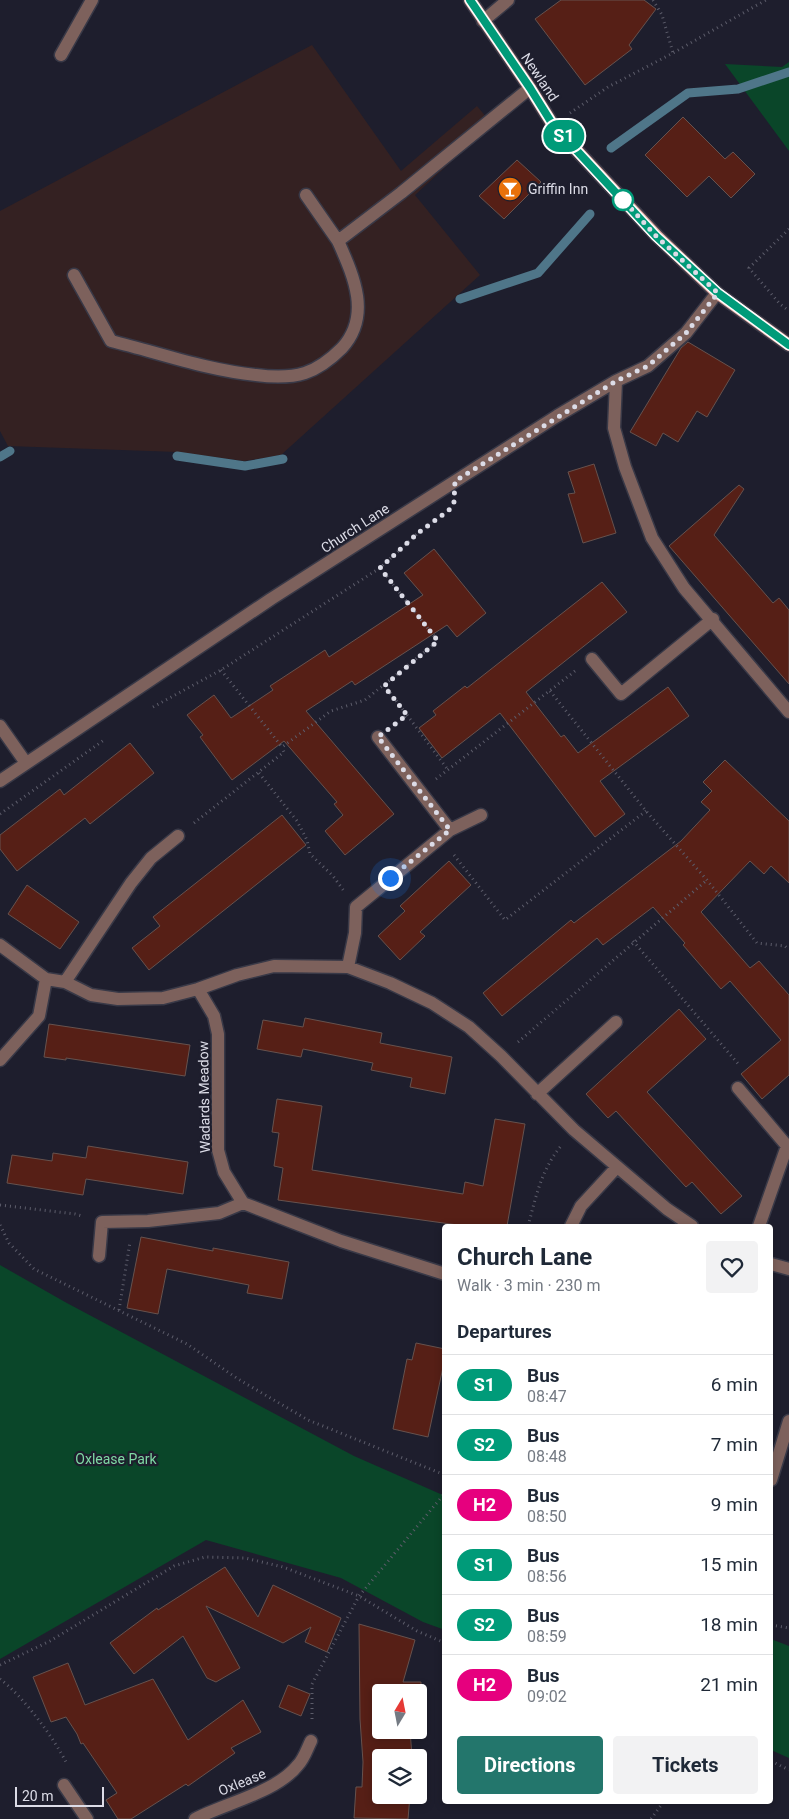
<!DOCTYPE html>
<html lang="en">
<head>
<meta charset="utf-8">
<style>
	body { margin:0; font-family:Roboto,sans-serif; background:#f2f2f3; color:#1f2937; height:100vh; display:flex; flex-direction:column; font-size:19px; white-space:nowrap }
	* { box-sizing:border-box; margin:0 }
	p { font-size:16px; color:#747a83 }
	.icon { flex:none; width:28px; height:28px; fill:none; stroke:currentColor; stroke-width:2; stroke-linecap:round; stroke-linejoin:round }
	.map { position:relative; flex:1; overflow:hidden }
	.side { position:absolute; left:442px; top:1224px; width:331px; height:580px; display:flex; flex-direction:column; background:#fff; border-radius:5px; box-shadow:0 2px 8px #0003 }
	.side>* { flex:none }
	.badge { padding:0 10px; border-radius:16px; font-size:18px; line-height:32px }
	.needle { width:32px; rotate:10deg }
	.buttons { position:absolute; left:372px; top:1684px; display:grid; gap:10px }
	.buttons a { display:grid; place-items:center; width:55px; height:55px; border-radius:5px; background:#fff; box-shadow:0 2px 8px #0003; font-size:25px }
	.scale { position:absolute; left:15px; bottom:12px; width:89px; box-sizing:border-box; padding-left:5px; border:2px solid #dcdce7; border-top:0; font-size:14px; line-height:18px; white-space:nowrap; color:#dcdce7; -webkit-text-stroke:4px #1e1e2d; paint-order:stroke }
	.you { position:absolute; width:25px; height:25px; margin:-12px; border:4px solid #fff; border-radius:50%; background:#1a73e8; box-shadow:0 0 0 8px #1a73e833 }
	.map>.badge { position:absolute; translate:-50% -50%; box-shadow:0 0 0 2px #fff }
	h2 { padding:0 15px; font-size:19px; line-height:45px }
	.round { display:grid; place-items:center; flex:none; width:52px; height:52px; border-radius:5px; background:#f2f2f3 }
	.headline { display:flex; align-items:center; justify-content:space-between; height:85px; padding:0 15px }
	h1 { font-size:24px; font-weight:700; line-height:38px }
	.cta { display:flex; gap:10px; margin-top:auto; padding:10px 15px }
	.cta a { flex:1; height:58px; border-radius:5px; background:#23766c; color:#fff; font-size:20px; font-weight:700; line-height:58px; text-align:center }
	.cta a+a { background:#f2f2f3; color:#1f2937 }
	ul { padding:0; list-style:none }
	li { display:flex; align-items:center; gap:15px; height:60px; padding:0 15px; border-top:1px solid #e0e1e3 }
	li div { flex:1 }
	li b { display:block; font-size:19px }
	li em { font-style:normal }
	li .badge { min-width:55px; font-weight:700; text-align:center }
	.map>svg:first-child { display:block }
	.industrial { fill:#342122 }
	.green { fill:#0a4629 }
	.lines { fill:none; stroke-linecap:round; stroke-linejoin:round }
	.stream { stroke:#4f7689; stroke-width:9 }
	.building { fill:#561f16; stroke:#66524e }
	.minor-casing { stroke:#393947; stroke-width:15 }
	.major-casing { stroke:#393947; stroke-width:15 }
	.path { stroke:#5d5d6b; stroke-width:3; stroke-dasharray:1 4; stroke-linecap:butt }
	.minor { stroke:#7d615c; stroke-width:12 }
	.major { stroke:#dda298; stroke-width:12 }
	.line-casing { stroke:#fff; stroke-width:11 }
	.line { stroke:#009b79; stroke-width:8 }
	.walk { stroke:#dcdce7; stroke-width:5; stroke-dasharray:0 9 }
	.stop-dot { fill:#fff; stroke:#009b79; stroke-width:2.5 }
	.labels { text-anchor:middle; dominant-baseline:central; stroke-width:4.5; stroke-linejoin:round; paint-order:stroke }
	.street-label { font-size:14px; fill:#dcdce7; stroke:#1e1e2d }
	.poi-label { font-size:14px; fill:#dcdce7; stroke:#1e1e2d; text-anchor:start }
	.park-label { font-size:14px; fill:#7fd8a4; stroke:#1e1e2d }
</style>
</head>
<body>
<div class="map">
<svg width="789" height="1819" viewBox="0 0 789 1819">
	<rect width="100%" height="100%" fill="#1e1e2d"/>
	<path class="industrial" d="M 312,45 L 401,171 L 477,106 L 492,124 L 415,195 L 480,275 L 281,455 L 244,461 L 178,452 L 8,446 L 0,431 L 0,211 Z"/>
	<path class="green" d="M 789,62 L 789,151 L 725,64 L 782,67 Z
		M 0,1265 L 65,1302 L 354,1456 L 445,1496 L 445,1630 L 423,1622 L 341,1578 L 206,1540 L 0,1659 Z
		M 771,1639 L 789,1646 L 789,1758 L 771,1750 Z"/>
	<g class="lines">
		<path class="stream" d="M 611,148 L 688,93 L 738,89 L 789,72
			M 460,299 L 538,273 L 590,214
			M 177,456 L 245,466 L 283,459
			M 0,457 L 10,451"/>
	</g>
	<path class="building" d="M 561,0 L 644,0 L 656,9 L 629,45 L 632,49 L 585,85 L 535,19 Z
		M 683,117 L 725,159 L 733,152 L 755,174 L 731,198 L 709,176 L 687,197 L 645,155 Z
		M 517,160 L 541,182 L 504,219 L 479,196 Z
		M 688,342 L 735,370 L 707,417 L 697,411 L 678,442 L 663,433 L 656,446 L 630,432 L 681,348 Z
		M 594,464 L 616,533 L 583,543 L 568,494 L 575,493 L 568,472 Z
		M 739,485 L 744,489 L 714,535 L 773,603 L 779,598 L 789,610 L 789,684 L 669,546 Z
		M 434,549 L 486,613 L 457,637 L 447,625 L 355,685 L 352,681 L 306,711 L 394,814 L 345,855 L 325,831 L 343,815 L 334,804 L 337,802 L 284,741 L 232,780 L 200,737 L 203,735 L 187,715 L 214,695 L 231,718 L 273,690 L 270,686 L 325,650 L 329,657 L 423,595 L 404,573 Z
		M 602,582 L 627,612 L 526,692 L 561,737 L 564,735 L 578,753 L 668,687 L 689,716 L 600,781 L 625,814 L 595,837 L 500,713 L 442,758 L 419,728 L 436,715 L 433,711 L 465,686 L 467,688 Z
		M 130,743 L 154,773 L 90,824 L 85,818 L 17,871 L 0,849 L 0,835 L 60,789 L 64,795 Z
		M 725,760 L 789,821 L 789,883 L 771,866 L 764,874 L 750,861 L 701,912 L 750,968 L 759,961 L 789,995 L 789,1075 L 762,1099 L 741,1074 L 781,1040 L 730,981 L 721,989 L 683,945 L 685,943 L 653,907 L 603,945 L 597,938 L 502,1016 L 483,993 L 571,920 L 574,923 L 681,841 L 710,810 L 701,802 L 712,791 L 703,782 Z
		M 282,815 L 306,845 L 149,970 L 132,948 L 160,926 L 153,917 Z
		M 449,861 L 471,885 L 420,932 L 425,936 L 400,960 L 378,936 L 405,911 L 400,906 Z
		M 27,885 L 79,922 L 60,949 L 8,914 Z
		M 679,1009 L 706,1039 L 647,1092 L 742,1196 L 721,1214 L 692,1182 L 686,1187 L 616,1111 L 608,1118 L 586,1094 Z
		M 305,1018 L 382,1033 L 380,1043 L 452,1057 L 445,1094 L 410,1087 L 412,1078 L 371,1070 L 373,1063 L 303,1049 L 301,1057 L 257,1049 L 263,1020 L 303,1027 Z
		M 49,1024 L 190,1045 L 185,1076 L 66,1058 L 66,1060 L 44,1057 Z
		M 277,1099 L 322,1106 L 312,1170 L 463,1194 L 465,1182 L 483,1186 L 495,1119 L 525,1124 L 507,1226 L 465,1226 L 278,1200 L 283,1168 L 274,1166 L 279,1133 L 272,1132 Z
		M 88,1146 L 188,1162 L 183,1194 L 86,1179 L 83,1195 L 7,1183 L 12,1155 L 52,1161 L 53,1153 L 86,1158 Z
		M 141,1237 L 213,1251 L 213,1248 L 289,1262 L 282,1299 L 247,1293 L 249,1285 L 167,1269 L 158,1314 L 127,1308 Z
		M 416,1343 L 445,1349 L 445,1358 L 428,1437 L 393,1429 L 407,1359 L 412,1360 Z
		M 225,1567 L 258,1617 L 273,1585 L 341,1618 L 327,1652 L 305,1642 L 311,1627 L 283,1643 L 206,1606 L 240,1668 L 216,1682 L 207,1678 L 183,1636 L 134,1674 L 110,1643 L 157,1608 L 158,1610 Z
		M 359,1624 L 415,1640 L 403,1682 L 421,1682 L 421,1710 L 419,1710 L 419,1692 L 381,1692 L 381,1730 L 410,1730 L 412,1756 L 381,1758 L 381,1795 L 410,1795 L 408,1819 L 354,1818 L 356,1787 L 362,1787 L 363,1762 L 360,1719 Z
		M 68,1663 L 85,1705 L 153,1679 L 188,1740 L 243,1700 L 261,1732 L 231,1748 L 235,1753 L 188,1786 L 186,1784 L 131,1819 L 118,1819 L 106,1800 L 117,1793 L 83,1743 L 81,1744 L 77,1734 L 66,1717 L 51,1722 L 33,1677 Z
		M 288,1685 L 310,1694 L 301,1716 L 279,1707 Z"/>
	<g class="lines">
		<g class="minor-casing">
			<path id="minor" d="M 483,21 L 508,0
				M 61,55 L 92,0
				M 306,195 L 338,241
				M 74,275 L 111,341 C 160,353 206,370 256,375 C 271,377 289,378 305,373 C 320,368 331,359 342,348 C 372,315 353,275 338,241 L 401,193 L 530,88
				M 616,381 L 614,428 L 625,467 L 652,538 L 684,588 L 789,712
				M 592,659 L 621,694 L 713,619
				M 0,726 L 26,763
				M 0,781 L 271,599 L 557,416 L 616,381 L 648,366 L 686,333 L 717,293
				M 450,830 L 481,815
				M 0,945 L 46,979
				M 348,967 L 355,933 L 356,907 L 450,830 L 378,737
				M 65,982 L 131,883 L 151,858 L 178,836
				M 198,989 L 214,1016 L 218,1034 L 218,1150 L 224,1172 L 243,1203 L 341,1241 L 445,1274
				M 0,1060 L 39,1016 L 46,979 L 65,982 L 91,995 L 118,999 L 163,998 L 198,989 L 237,975 L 274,966 L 348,967 L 390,983 L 432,1003 L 469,1027 L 501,1056 L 574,1130 L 667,1209 L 692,1226
				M 738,1088 L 787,1146 L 759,1226
				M 537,1094 L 616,1022
				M 571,1226 L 581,1206 L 617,1167
				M 99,1256 L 102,1222 L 148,1221 L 219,1213 L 243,1203
				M 771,1264 L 789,1269
				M 771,1480 L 789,1421
				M 64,1785 L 87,1819
				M 195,1819 C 226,1803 277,1792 298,1765 C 304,1759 307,1749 311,1741"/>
		</g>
		<g class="major-casing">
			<path id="major" d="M 470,0 L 530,88 L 553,125 L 657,236 L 717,293 L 789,345"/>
		</g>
		<path class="path" d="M 653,0 L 662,15 L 673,53
			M 570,113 L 608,87 L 673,53 L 766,0
			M 789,229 L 749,268 L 780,304 L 789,311
			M 221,670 L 282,747 L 331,711 L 365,700 L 438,641 L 380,568
			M 384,685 L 407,715 L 396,724
			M 550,691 L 646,811 L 707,880 L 757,943 L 785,946 L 789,950
			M 153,707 L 221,670 L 380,568 L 417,534
			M 407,715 L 448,770
			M 259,773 L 297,821 L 307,840 L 310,854 L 333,876 L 344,891
			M 436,779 L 575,671
			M 0,814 L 104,740
			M 194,823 L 284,752 L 282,747
			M 454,855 L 505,920 L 646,811
			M 633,941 L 740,1066
			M 518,1042 L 707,880
			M 0,1205 L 75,1214 L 82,1216
			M 0,1225 L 9,1243 L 34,1269 L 187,1344 L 238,1379 L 308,1420 L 445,1475
			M 528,1226 C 536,1197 541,1170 561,1146
			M 119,1310 L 130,1242
			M 771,1599 L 771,1601
			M 771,1625 L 789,1628
			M 0,1665 L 50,1641 L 174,1566 L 205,1557 L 245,1558 L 283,1567 L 359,1596 L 417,1631 L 445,1643
			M 0,1679 C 23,1696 54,1738 67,1764
			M 312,1719 L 312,1684 L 359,1596 L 445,1493
			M 771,1761 L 789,1770
			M 651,1819 L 664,1801"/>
		<use href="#minor" class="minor"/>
		<use href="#major" class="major"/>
	</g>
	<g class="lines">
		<g class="line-casing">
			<path id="line" d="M 470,0 L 530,88 L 553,125 L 656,236 L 718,293 L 789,345"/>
		</g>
		<use href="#line" class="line"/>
		<path class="walk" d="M 390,878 L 450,830 L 378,737 L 407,715 L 384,686 L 438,641 L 380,568 L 418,533 L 449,510 L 454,502 L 455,481 L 616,381 L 648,366 L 686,333 L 718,293 L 656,236 L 618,194 L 623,200"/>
	</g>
	<defs>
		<g id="bar-disc" transform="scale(1.25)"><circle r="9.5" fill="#e8710a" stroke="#1e1e2d"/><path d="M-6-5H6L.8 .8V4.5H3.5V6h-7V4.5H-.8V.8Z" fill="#fff"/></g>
	</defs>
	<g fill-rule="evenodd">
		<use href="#bar-disc" x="510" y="189"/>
	</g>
	<circle class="stop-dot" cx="623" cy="200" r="10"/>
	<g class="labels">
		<g class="street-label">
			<text transform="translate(540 77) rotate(56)">Newland</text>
			<text transform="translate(355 528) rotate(-33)">Church Lane</text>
			<text transform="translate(204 1097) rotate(-91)">Wadards Meadow</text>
			<text transform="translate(242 1782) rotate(-22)">Oxlease</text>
		</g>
		<g class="poi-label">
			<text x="528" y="189">Griffin Inn</text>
		</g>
		<g class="park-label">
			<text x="116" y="1459">Oxlease Park</text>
		</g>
	</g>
</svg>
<div class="buttons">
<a><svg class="needle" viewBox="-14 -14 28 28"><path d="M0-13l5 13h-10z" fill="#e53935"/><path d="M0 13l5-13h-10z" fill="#747a83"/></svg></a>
<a><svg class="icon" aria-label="layers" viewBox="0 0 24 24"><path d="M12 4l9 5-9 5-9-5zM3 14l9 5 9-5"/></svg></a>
</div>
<div class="scale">20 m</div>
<div class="you" style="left:390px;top:878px"></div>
<b class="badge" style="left:564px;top:136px;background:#009b79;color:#fff">S1</b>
<section class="side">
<div class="headline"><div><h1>Church Lane</h1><p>Walk · 3 min · 230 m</p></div><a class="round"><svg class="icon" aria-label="heart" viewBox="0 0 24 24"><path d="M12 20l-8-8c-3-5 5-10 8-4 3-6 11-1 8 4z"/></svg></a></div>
<h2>Departures</h2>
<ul>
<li><span class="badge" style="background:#009b79;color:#fff">S1</span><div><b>Bus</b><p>08:47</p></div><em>6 min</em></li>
<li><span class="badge" style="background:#009b79;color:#fff">S2</span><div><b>Bus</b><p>08:48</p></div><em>7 min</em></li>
<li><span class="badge" style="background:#e6007e;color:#fff">H2</span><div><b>Bus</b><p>08:50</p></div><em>9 min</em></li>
<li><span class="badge" style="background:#009b79;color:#fff">S1</span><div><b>Bus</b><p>08:56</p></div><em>15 min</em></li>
<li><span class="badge" style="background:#009b79;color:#fff">S2</span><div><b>Bus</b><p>08:59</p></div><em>18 min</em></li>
<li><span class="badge" style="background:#e6007e;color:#fff">H2</span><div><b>Bus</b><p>09:02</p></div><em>21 min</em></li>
</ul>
<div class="cta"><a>Directions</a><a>Tickets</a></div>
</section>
</div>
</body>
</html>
